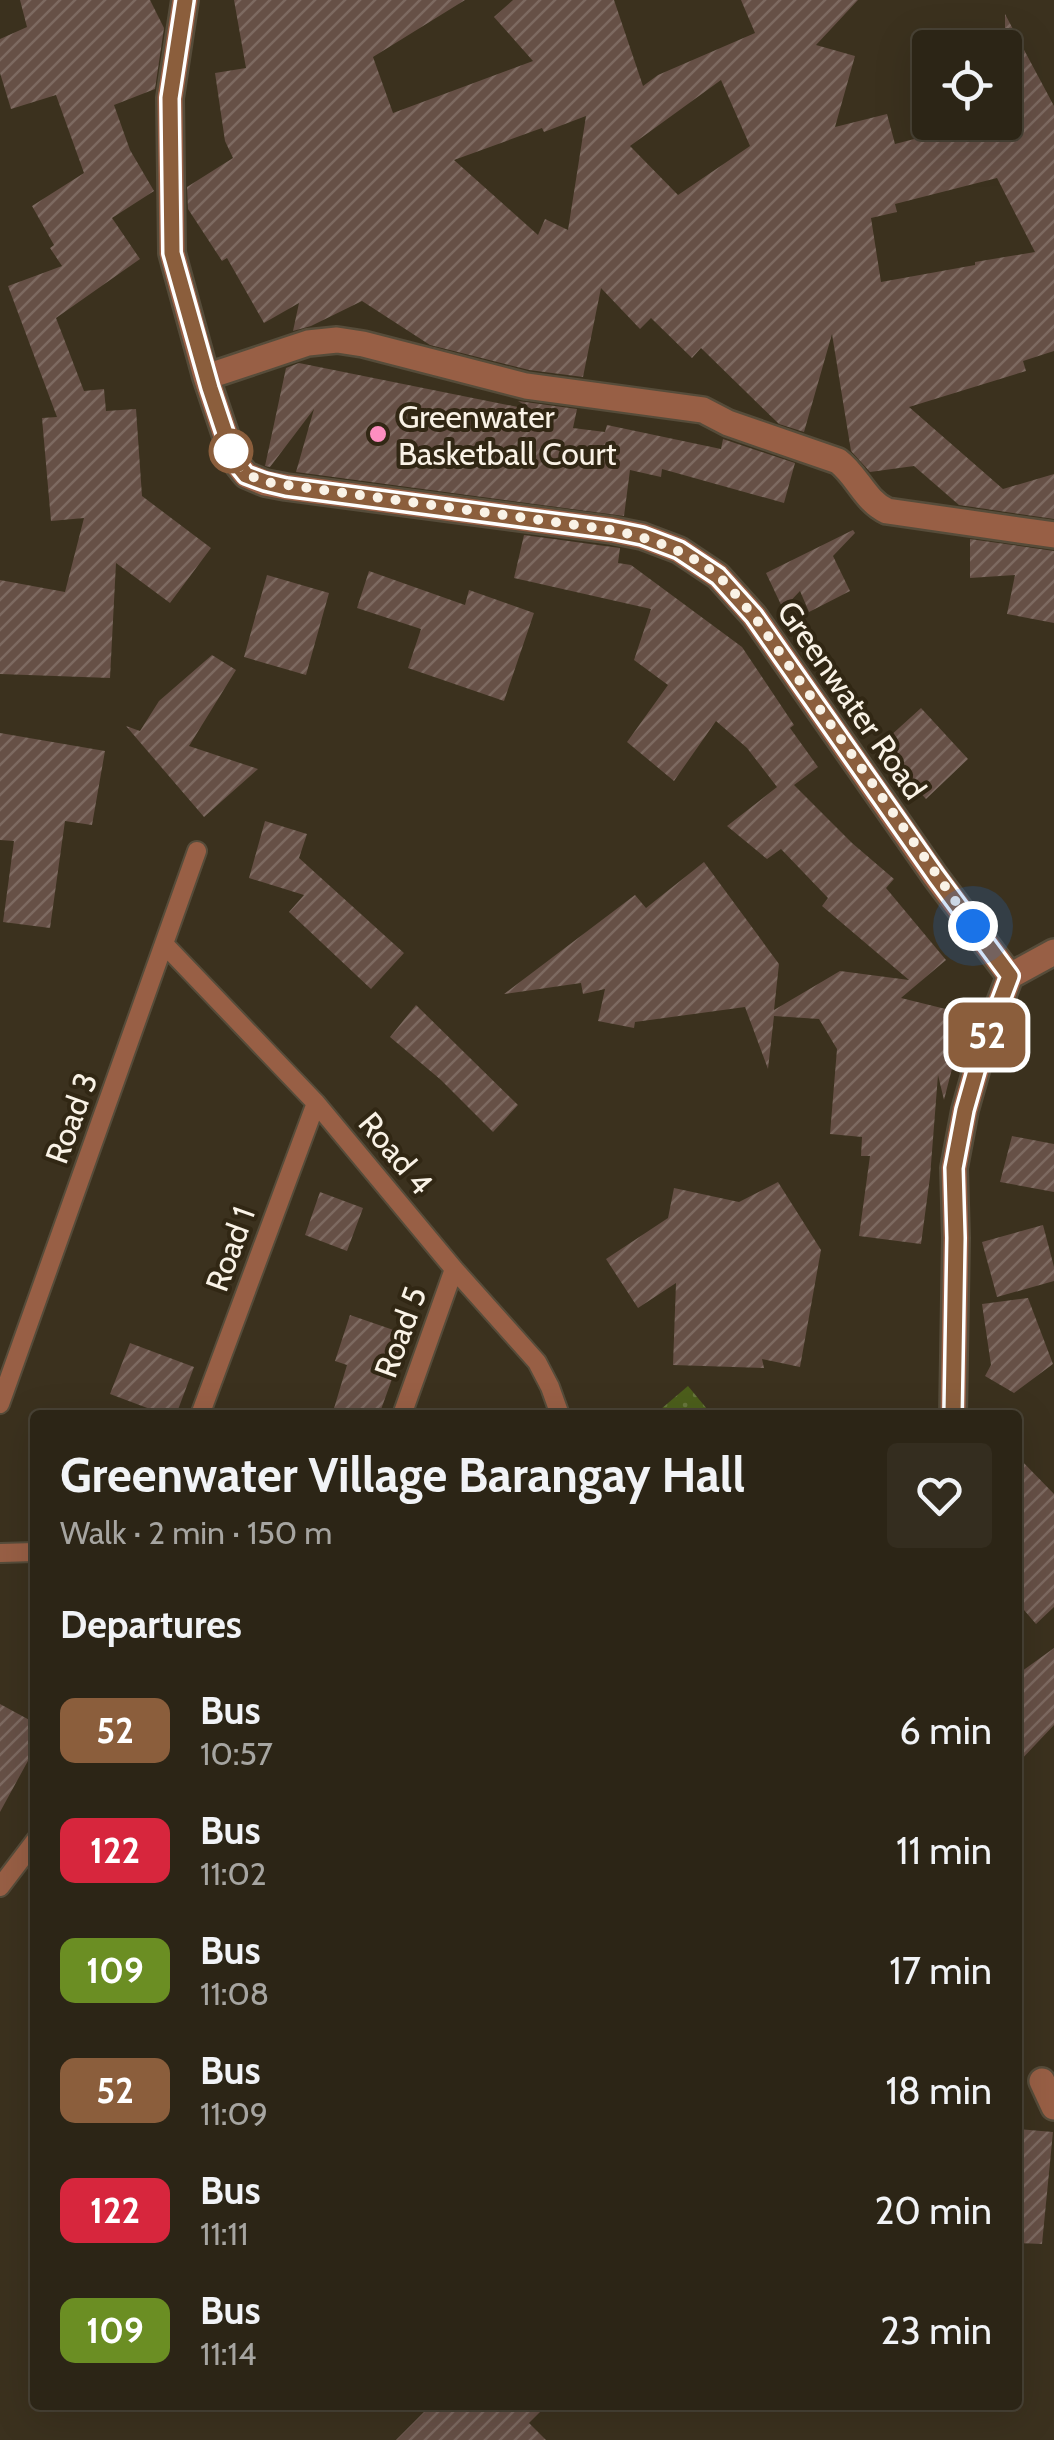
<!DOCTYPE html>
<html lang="en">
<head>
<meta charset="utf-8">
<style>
	body { margin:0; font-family:Cabin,sans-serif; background:#342d1f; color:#f1f3f6; height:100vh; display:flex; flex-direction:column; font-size:38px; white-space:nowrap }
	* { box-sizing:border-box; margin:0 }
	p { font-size:32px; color:#a6a5a1 }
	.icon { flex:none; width:55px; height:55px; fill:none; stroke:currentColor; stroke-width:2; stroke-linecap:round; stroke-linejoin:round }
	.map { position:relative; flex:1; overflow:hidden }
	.sheet { position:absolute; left:30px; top:1410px; width:992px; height:1000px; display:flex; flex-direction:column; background:#2c2516; border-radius:10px; box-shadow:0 10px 40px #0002,0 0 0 2px #484235 }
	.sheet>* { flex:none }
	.badge { padding:0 20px; border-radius:15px; font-size:35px; line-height:65px }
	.buttons { position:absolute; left:912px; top:30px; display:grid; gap:20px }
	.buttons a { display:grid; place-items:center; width:110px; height:110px; border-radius:10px; background:#2c2516; box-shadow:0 10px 40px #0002,0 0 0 2px #484235; font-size:50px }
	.you { position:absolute; width:50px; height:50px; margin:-25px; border:8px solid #fff; border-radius:50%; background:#1a73e8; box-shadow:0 0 0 15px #1a73e833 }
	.map>.badge { position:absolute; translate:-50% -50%; box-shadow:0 0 0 5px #fff }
	h2 { padding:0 30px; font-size:38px; line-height:90px }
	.round { display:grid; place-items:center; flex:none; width:105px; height:105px; border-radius:10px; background:#342d1f }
	.headline { display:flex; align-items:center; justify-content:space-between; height:170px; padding:0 30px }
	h1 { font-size:48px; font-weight:700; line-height:75px }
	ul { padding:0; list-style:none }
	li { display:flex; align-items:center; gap:30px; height:120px; padding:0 30px }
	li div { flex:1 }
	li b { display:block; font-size:38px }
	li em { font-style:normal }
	li .badge { min-width:110px; font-weight:700; text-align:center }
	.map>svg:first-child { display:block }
	.grass { fill:url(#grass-dots) }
	.building { fill:url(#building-hatch); fill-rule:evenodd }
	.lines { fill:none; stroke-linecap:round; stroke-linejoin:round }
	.lane-casing { stroke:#564c3a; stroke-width:22 }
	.street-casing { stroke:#564c3a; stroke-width:30 }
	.lane { stroke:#985f45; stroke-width:18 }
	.street { stroke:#985f45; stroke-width:25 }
	.line-casing { stroke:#fff; stroke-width:22 }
	.line { stroke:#8b5e3c; stroke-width:15 }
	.walk { stroke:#f9f2e6; stroke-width:10; stroke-dasharray:0 18 }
	.poi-dot { fill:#fd8ec0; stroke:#312714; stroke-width:4 }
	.stop-dot { fill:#fff; stroke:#8b5e3c; stroke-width:5 }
	.labels { text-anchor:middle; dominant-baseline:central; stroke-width:8; stroke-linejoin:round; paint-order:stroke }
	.poi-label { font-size:32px; fill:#f9f2e6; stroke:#312714; text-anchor:start }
	.street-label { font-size:32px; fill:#f9f2e6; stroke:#312714 }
</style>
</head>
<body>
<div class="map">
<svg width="1054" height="2440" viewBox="0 0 1054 2440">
	<defs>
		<pattern id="grass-dots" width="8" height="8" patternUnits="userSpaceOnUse" patternTransform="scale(2.5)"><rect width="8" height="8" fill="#4c5e1b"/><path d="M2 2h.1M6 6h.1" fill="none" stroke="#67763c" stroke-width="1.8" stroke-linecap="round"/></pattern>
		<pattern id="building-hatch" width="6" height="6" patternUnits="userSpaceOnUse" patternTransform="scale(2.5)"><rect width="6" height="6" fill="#665046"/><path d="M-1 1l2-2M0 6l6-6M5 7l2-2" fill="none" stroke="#7d6a61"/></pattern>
	</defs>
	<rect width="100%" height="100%" fill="#3b311e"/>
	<path class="grass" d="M 688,1386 L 712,1415 L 654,1415 Z"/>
	<path class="building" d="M 20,0 L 150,0 L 164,28 L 155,89 L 114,105 L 130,150 L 154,191 L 112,218 L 140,259 L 56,318 L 84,391 L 104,389 L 106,411 L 136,409 L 142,496 L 211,548 L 170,603 L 116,563 L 110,678 L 0,674 L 0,580 L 65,592 L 84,518 L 51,521 L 42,418 L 57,417 L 8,286 L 62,266 L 50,248 L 54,245 L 32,206 L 84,173 L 56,95 L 11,109 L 0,73 L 0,39 L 27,27 Z
		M 234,0 L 465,0 L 373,57 L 393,113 L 533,61 L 494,17 L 513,0 L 614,0 L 643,86 L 658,75 L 755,33 L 741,0 L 858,0 L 816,45 L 855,56 L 835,127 L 887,114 L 895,144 L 980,122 L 1005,122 L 1005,14 L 1054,106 L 1054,351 L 1023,361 L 1026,371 L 909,407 L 1003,489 L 1054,474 L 1054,519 L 959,505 L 914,466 L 870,472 L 851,451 L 832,334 L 804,432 L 779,424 L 701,348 L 692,358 L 651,318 L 640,329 L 601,288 L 583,377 L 529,370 L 430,345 L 362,301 L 311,326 L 293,331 L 299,303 L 264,323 L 227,258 L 222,261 L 188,209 L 187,187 L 233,158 L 225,141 L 215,73 L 246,68 ZM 721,80 L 750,146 L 678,195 L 630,146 ZM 586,116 L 568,230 L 545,219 L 538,235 L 454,160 L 542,128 L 544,132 ZM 997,178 L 1035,252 L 975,262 L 975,265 L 881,282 L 871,218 L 897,212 L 895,204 Z
		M 299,363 L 533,410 L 518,401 L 577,409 L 573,428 L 605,432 L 607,425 L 721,449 L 723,439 L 795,463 L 784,503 L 662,469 L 661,477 L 630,470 L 624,516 L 296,472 L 314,409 L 270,467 L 265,466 L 286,368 Z
		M 853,530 L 855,533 L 833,556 L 850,591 L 809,612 L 800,591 L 783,609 L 766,573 Z
		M 524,535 L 620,548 L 618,563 L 631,565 L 742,647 L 794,725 L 790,728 L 818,767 L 794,785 L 852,843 L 894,879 L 886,888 L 946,960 L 901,998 L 966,1014 L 944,1100 L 938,1075 L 930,1177 L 921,1244 L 859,1236 L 870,1156 L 861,1156 L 862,1137 L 830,1134 L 837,1049 L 819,1019 L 774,1016 L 768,1069 L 745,1007 L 635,1022 L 634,1028 L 598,1021 L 605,989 L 583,994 L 581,983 L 504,994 L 635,895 L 646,908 L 704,862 L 779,964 L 774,1010 L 840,971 L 909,980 L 822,906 L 828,898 L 781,849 L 767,859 L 727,826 L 777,787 L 747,748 L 716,721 L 674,781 L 627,742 L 668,685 L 634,660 L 651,609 L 514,578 Z
		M 970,539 L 1054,551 L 1054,623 L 1007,614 L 1015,575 L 970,578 Z
		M 369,571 L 465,605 L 469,590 L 534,613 L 504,701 L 408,668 L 421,629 L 357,608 Z
		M 267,575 L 329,593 L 306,675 L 244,657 Z
		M 212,655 L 236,670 L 189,746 L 258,769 L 204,817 L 126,726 L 140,731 L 159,701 Z
		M 921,708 L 968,759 L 926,799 L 878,747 Z
		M 0,733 L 105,751 L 92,825 L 65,821 L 50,928 L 3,922 L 14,841 L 0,840 Z
		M 265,821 L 307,834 L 299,858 L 404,953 L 371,989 L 289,912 L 304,895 L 249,878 Z
		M 416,1005 L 518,1105 L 493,1132 L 441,1080 L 390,1037 Z
		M 1012,1136 L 1054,1144 L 1054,1192 L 1000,1182 Z
		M 778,1182 L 821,1250 L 800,1367 L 762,1359 L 764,1368 L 673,1365 L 676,1283 L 638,1308 L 606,1259 L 668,1218 L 674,1188 L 739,1202 Z
		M 320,1192 L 363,1208 L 347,1251 L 305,1235 Z
		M 1043,1225 L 1054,1267 L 1054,1281 L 997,1297 L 982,1242 Z
		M 1028,1298 L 1053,1364 L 1014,1393 L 985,1376 L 991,1365 L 982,1304 Z
		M 350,1315 L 408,1335 L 379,1415 L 332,1415 L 347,1365 L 335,1361 Z
		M 130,1343 L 194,1367 L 176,1415 L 166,1415 L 110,1394 Z
		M 1018,1457 L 1054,1494 L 1054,1607 L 1036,1624 L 1018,1603 Z
		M 1054,1648 L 1054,1725 L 1018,1763 L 1018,1674 Z
		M 0,1704 L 35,1723 L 35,1748 L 0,1812 Z
		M 1018,2129 L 1053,2132 L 1042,2244 L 1018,2243 Z
		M 431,2405 L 547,2405 L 529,2423 L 546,2440 L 396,2440 Z"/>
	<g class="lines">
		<g class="lane-casing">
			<path id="lane" d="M 164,944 L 316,1103 L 454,1269 L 537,1362 L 550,1387 L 560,1415
				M 0,1404 L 197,851
				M 200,1415 L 316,1103
				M 402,1415 L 454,1269
				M 0,1553 L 35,1552
				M 0,1887 L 35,1841"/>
		</g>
		<g class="street-casing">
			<path id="street" d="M 185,0 L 170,98 L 172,253 L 206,377 L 234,460 L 246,475 L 265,483 L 286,487 L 612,530 L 642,536 L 679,550 L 718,576 L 754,616 L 935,876 L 1010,976
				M 206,377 L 308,343 L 337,340 L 363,344 L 526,386 L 703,410 L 728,423 L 838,461 C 857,475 865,501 887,511 L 1054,535
				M 953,1415 L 956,1238 L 954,1168 L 965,1110 L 982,1050 L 1010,976 L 1054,952
				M 1042,2081 L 1054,2107"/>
		</g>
		<use href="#lane" class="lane"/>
		<use href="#street" class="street"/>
	</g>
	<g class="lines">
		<g class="line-casing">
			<path id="line" d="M 185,0 L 170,98 L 172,253 L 210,388 L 234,460 L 246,475 L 265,482 L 286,487 L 612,530 L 642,536 L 679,550 L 718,576 L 754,616 L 936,876 L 1010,976 L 982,1050 L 965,1110 L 954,1168 L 956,1238 L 953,1415"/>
		</g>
		<use href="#line" class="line"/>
		<path class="walk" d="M 231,451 C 236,470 248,475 265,482 L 612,530 C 650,538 685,550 716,574 C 730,586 742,603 754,616 L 973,926"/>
	</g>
	<circle class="poi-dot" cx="378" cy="434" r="10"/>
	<circle class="stop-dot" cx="231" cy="451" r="20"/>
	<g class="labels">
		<g class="poi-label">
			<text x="398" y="416">Greenwater<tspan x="398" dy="37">Basketball Court</tspan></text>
		</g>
		<g class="street-label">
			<text transform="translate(852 700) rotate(55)">Greenwater Road</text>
			<text transform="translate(71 1118) rotate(-70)">Road 3</text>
			<text transform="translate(396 1153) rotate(50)">Road 4</text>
			<text transform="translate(230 1249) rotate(-70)">Road 1</text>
			<text transform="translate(400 1332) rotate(-70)">Road 5</text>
		</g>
	</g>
</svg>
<div class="buttons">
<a><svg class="icon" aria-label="locate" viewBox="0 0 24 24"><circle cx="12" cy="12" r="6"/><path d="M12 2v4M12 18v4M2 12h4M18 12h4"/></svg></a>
</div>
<div class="you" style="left:973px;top:926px"></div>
<b class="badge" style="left:987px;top:1035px;background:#8b5e3c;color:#fff">52</b>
<section class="sheet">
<div class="headline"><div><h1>Greenwater Village Barangay Hall</h1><p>Walk · 2 min · 150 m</p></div><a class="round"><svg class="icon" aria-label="heart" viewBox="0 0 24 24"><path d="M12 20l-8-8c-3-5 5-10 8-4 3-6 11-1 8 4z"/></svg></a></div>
<h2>Departures</h2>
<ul>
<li><span class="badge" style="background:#8b5e3c;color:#fff">52</span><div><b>Bus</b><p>10:57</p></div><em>6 min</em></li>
<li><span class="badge" style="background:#d7263d;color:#fff">122</span><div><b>Bus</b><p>11:02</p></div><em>11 min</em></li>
<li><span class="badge" style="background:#6b8e23;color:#fff">109</span><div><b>Bus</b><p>11:08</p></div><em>17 min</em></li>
<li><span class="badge" style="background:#8b5e3c;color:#fff">52</span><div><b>Bus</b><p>11:09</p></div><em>18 min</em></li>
<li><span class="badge" style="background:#d7263d;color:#fff">122</span><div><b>Bus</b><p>11:11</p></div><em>20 min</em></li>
<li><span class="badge" style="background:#6b8e23;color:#fff">109</span><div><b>Bus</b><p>11:14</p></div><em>23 min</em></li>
</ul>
</section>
</div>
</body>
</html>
